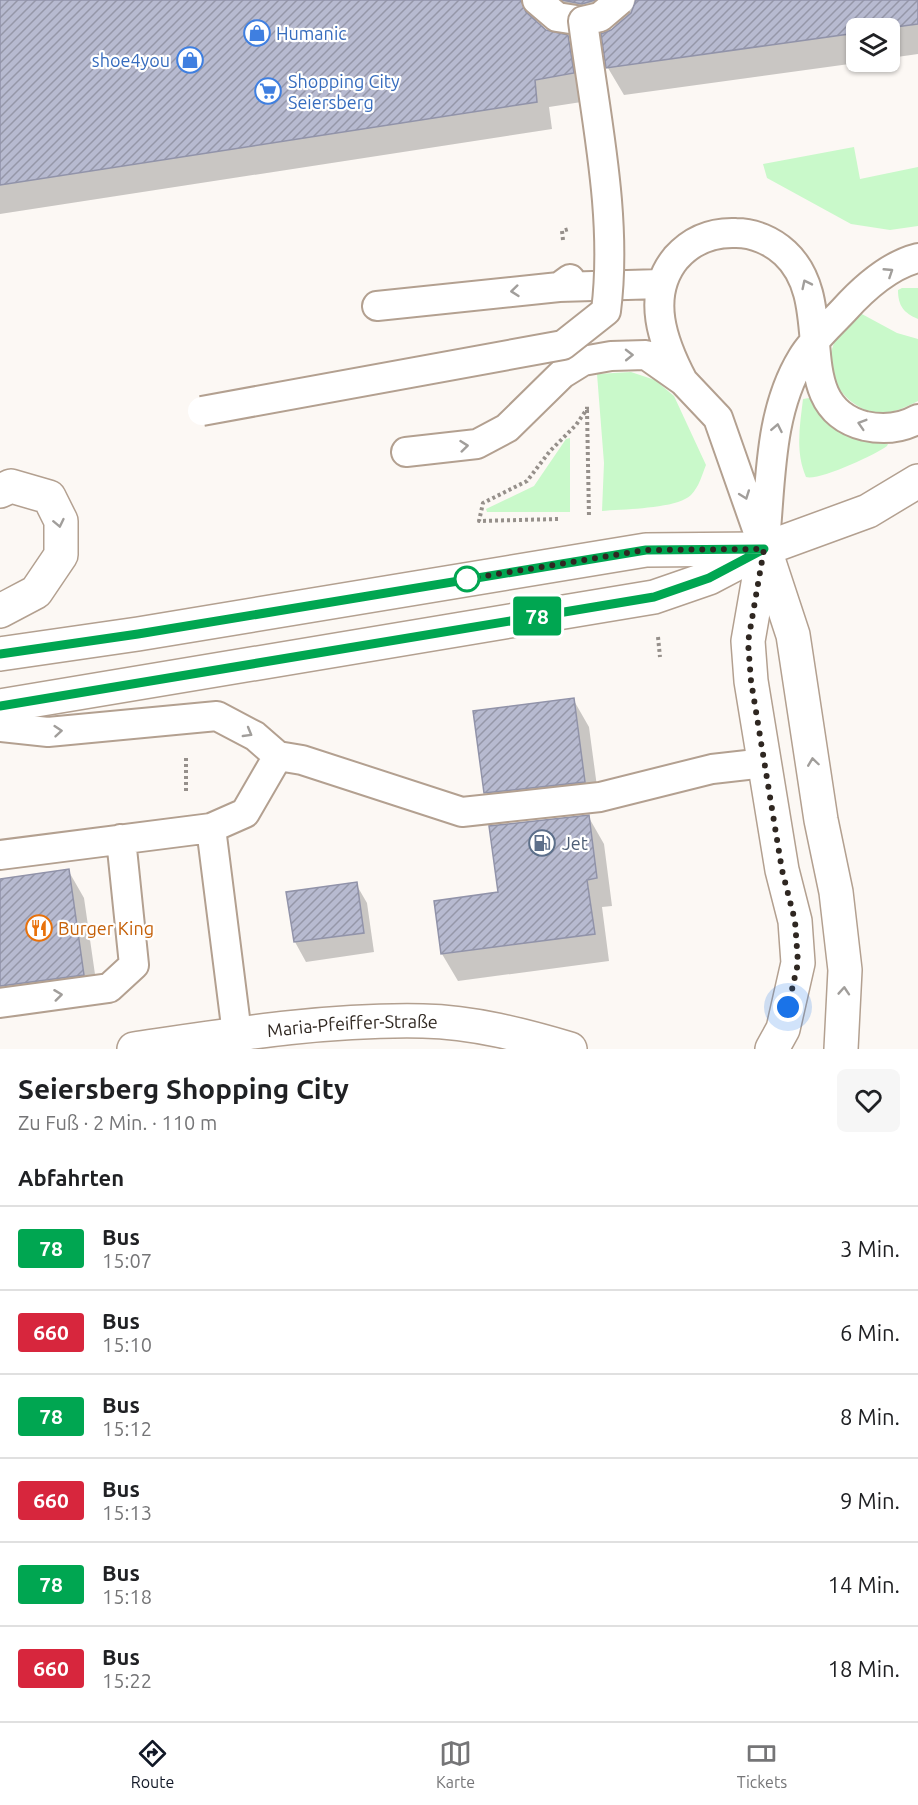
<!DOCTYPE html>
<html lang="de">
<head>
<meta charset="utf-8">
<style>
	body { margin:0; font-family:Ubuntu,sans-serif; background:#f6f6f6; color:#202124; height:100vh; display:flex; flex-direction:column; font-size:22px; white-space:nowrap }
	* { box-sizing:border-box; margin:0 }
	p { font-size:20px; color:#757577 }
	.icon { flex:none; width:33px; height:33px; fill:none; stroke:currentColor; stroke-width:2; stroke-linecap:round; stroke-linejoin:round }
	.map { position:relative; height:1049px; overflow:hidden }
	.panel { display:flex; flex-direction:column; background:#fff; flex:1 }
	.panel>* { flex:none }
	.badge { padding:0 12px; border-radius:4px; font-size:21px; line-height:39px }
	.buttons { position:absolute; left:846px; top:18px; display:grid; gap:12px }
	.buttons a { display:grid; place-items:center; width:54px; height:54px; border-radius:9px; background:#fff; box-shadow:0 2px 4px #0004; font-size:30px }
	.you { position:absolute; width:30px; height:30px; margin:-15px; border:4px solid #fff; border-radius:50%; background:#1a73e8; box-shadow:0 0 0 9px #1a73e833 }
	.map>.badge { position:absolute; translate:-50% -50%; box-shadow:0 0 0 3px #fff }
	h2 { padding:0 18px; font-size:22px; line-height:54px }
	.round { display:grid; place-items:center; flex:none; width:63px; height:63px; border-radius:9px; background:#f6f6f6 }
	.overview { display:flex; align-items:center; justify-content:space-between; height:102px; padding:0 18px }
	h1 { font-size:28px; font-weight:600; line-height:45px }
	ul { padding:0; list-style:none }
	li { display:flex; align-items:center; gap:18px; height:84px; padding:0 18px; border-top:2px solid #e0e0e0 }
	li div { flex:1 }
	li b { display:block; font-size:22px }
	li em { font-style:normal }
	li .badge { min-width:66px; font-weight:700; text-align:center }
	.dock { display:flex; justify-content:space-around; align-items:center; height:84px; border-top:2px solid #e0e0e0; background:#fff; font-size:16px; color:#757577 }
	.dock a { display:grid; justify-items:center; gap:3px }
	.dock .active { color:#111827 }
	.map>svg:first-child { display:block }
	.green { fill:#c9f9ca }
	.shadow { fill:#0003 }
	.building { fill:url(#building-hatch); stroke:#9193a9; stroke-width:1.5 }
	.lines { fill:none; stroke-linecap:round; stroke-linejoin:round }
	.lane-casing { stroke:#b3a090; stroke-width:32 }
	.street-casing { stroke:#b3a090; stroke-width:36 }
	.secondary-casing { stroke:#b3a090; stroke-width:36 }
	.path { stroke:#96908b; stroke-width:4; stroke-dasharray:3 3; stroke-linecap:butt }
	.lane { stroke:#fff; stroke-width:28 }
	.street { stroke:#fff; stroke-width:33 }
	.secondary { stroke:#fff; stroke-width:33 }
	.lane-bridge-casing { stroke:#b3a090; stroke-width:32; stroke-linecap:butt }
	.lane-bridge { stroke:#fff; stroke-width:28 }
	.oneway { stroke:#a19e9b }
	.line-casing { stroke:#fff; stroke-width:14 }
	.line { stroke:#00a651; stroke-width:9 }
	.walk { stroke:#2f2721; stroke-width:6; stroke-dasharray:0 10.8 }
	.stop-dot { fill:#fff; stroke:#00a651; stroke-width:3 }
	.labels { text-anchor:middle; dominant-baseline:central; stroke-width:4.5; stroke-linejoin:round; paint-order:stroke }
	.shop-label { font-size:18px; fill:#366cbe; stroke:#fff; text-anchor:start }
	.service-label { font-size:18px; fill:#4e5e75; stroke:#fff; text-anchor:start }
	.food-label { font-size:18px; fill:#c56008; stroke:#fff; text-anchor:start }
	.street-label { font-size:18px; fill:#2f2721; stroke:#fff }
</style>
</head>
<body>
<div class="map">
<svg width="918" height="1049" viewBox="0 0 918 1049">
	<defs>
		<pattern id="building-hatch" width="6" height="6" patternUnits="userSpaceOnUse" patternTransform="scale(1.5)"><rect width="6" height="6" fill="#b7bad0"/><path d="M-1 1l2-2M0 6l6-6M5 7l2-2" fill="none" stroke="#9597a8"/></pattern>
	</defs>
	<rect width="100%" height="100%" fill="#fcf8f4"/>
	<path class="green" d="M 854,147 L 860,179 L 918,167 L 918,226 L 890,230 L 851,224 L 767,178 L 763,164 Z
		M 902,288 L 918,288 L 918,319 C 904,313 898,306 898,290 Z
		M 860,313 L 897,333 L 918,339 L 918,401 C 906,407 892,414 878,413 C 849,410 823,378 832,349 C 836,334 849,324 860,313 Z
		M 631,372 L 655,380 L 674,396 L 706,465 C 702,475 699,487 691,495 C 677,509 623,509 602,511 L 604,463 L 597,374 Z
		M 809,398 C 834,430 844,441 888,444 L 887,446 C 875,455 819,481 806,477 C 795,452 800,425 803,399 Z
		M 570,438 L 570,512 L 487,512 L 486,509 L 534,486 L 566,439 Z"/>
	<path class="shadow" d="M 0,0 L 918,0 L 918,54 L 890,58 L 890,28 L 856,28 L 856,62 L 864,62 L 624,95 L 608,68 L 612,31 L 618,21 L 608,29 L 599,31 L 539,17 L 537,23 L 546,31 L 567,37 L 583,64 L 588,101 L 549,107 L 552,129 L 0,214 Z
		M 573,699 L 589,727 L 600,809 L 502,820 L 486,792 Z
		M 588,816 L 604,844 L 612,906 L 602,907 L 609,961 L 458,981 L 442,954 L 499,894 Z
		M 68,870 L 84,898 L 99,1002 L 14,1014 L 0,1019 L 0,880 Z
		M 356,884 L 367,903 L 374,952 L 306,962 L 295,942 L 288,893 Z"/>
	<path class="building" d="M 0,0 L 521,0 L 526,12 L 546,30 L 568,35 L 574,73 L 535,80 L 537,102 L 0,185 Z
		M 562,0 L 595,0 L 582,4 Z
		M 636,0 L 918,0 L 918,24 L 888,28 L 856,28 L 856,33 L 606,68 L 601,34 L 611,30 L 631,13 Z
		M 574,698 L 585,782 L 484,793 L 473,711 Z
		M 589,815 L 597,878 L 587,880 L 595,934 L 441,954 L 434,901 L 498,892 L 489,826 Z
		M 69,869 L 84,975 L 0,986 L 0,879 Z
		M 357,882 L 364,933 L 294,942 L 286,892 Z"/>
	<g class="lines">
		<g class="lane-casing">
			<path id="lane" d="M 537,0 L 557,17 L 583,21
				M 559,287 L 661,284
				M 377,306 L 559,287 L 570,279
				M 683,381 C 663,343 645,296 676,258 C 692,240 712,232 736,233 C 754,233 772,241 785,253 C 840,304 785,406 865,426 C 883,430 902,428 918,419
				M 406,452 L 477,444 L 507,428 L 562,374 L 583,361 L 611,356 L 646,355 L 683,381 L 718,418 L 764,549
				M 765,541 C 771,480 769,412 802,358 C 812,341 830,325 844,310 C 863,289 890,265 918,258
				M 0,727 L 48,732 L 217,716 L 255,736 L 278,756 L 302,760 L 462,812 L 600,797 L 712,769 L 765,763
				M 211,828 L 237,1034
				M 0,855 L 211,828 L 245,813 L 278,756
				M 0,1003 L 109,988 L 134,965 L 121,839"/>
		</g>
		<g class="street-casing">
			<path id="street" d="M 0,491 L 11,486 L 49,497 L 61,521 L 61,555 L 36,592 L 0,611"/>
		</g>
		<g class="secondary-casing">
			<g id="secondary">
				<path d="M 764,549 L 748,641 L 751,681 L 782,870 L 795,921 L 798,963 L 783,1029 L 772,1049"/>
				<path d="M 766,553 L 793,635 L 821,820 L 836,892 L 845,970 L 841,1049"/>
				<path d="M 0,654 L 138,634 L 646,550 L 759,549"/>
				<path d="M 0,706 L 654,597 L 709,578 L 764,549 L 868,511 L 918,481"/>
				<path id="s1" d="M 134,1049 C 229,1035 327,1019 423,1021 C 473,1022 523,1035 570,1049"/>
			</g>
		</g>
		<path class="path" d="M 563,240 L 562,231 L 569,229
			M 587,410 L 589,517
			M 558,519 L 479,521 L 483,503 L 527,481 L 550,451 L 576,425 L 587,409 L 587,405
			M 658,637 L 660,657
			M 186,758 L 186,793"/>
		<use href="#lane" class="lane"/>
		<use href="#street" class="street"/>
		<use href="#secondary" class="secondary"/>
		<g class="lane-bridge-casing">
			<path id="lane-bridge" d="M 202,411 L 563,345 L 606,311 C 618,216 595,116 583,21 L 600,17 L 620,0"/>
		</g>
		<use href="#lane-bridge" class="lane-bridge"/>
	</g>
	<defs><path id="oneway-chevron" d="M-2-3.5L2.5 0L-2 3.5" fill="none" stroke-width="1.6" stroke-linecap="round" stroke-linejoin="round" transform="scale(1.5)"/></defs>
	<g class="oneway">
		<use href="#oneway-chevron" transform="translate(889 272) rotate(-33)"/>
		<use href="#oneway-chevron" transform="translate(806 284) rotate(-116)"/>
		<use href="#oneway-chevron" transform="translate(515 291) rotate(174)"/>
		<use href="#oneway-chevron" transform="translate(629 355) rotate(-1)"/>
		<use href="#oneway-chevron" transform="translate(862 424) rotate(-163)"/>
		<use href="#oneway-chevron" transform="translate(777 428) rotate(-79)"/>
		<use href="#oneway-chevron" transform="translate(464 446) rotate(-6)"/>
		<use href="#oneway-chevron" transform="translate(745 495) rotate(70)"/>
		<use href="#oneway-chevron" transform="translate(59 523) rotate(78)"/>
		<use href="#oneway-chevron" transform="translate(58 731) rotate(-5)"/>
		<use href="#oneway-chevron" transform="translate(248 733) rotate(30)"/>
		<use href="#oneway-chevron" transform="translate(813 762) rotate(-98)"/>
		<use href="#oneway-chevron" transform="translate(844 991) rotate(-86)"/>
		<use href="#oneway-chevron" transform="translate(58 995) rotate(-7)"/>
	</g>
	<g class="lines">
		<g class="line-casing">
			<path id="line" d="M 0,654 L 138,634 L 646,550 L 764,549 L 709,578 L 654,597 L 0,706"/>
		</g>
		<use href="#line" class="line"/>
		<path class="walk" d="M 467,579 L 646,550 L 764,549 L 748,642 L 751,681 L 782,870 L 795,921 L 798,963 L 788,1007"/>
	</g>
	<defs>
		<g id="shop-ring" transform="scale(1.35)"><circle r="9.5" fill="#fff" stroke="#3f7fe0" stroke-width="1.5"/><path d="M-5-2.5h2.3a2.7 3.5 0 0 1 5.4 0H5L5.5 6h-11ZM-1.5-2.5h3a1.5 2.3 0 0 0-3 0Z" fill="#3f7fe0"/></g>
		<g id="supermarket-ring" transform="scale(1.35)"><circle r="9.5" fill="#fff" stroke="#3f7fe0" stroke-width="1.5"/><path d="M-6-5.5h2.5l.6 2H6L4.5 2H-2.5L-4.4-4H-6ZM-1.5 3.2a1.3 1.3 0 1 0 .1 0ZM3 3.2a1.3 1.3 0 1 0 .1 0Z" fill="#3f7fe0"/></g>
		<g id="fuel-ring" transform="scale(1.35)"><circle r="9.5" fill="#fff" stroke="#5c6f8a" stroke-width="1.5"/><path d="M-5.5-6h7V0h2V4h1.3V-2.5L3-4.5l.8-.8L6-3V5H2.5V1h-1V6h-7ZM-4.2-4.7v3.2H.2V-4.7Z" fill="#5c6f8a"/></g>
		<g id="restaurant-ring" transform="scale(1.35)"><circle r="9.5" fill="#fff" stroke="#e8710a" stroke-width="1.5"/><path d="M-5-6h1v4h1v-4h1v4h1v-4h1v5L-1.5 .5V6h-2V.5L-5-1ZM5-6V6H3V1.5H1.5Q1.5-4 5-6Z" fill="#e8710a"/></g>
	</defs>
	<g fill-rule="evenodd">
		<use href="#shop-ring" x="257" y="33"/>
		<use href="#shop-ring" x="190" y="60"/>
		<use href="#supermarket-ring" x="268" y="91"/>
		<use href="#fuel-ring" x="542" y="843"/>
		<use href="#restaurant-ring" x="39" y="928"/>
	</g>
	<circle class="stop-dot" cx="467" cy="579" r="12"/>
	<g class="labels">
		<g class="shop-label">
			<text x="276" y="33">Humanic</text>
			<text x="170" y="60" text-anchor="end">shoe4you</text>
			<text x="288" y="81">Shopping City<tspan x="288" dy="21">Seiersberg</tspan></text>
		</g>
		<g class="service-label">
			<text x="562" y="843">Jet</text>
		</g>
		<g class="food-label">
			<text x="58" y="928">Burger King</text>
		</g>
		<g class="street-label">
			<text stroke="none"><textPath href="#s1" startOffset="220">Maria-Pfeiffer-Straße</textPath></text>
		</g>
	</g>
</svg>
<div class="buttons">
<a><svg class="icon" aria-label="layers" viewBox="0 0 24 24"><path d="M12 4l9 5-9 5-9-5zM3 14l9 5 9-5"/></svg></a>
</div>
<div class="you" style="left:788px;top:1007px"></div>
<b class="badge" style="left:537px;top:616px;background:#00a651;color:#fff">78</b>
</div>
<section class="panel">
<div class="overview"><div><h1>Seiersberg Shopping City</h1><p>Zu Fuß · 2 Min. · 110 m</p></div><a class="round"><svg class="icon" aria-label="heart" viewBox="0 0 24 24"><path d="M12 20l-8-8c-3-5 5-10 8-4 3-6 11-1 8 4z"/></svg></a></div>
<h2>Abfahrten</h2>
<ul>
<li><span class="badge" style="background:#00a651;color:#fff">78</span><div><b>Bus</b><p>15:07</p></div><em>3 Min.</em></li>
<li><span class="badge" style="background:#d7263d;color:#fff">660</span><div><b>Bus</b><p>15:10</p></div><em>6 Min.</em></li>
<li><span class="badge" style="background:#00a651;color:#fff">78</span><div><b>Bus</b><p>15:12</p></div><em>8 Min.</em></li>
<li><span class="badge" style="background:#d7263d;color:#fff">660</span><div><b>Bus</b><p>15:13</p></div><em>9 Min.</em></li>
<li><span class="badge" style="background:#00a651;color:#fff">78</span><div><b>Bus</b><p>15:18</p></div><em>14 Min.</em></li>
<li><span class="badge" style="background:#d7263d;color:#fff">660</span><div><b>Bus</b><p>15:22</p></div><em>18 Min.</em></li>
</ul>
</section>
<nav class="dock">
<a class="active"><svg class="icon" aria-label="directions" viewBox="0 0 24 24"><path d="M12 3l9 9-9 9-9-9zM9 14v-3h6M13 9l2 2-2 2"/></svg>Route</a>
<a><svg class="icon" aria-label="map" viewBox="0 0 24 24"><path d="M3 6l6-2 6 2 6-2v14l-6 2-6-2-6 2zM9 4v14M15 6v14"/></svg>Karte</a>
<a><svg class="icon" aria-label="tickets" viewBox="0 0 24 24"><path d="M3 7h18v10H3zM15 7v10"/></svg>Tickets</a>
</nav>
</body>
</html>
